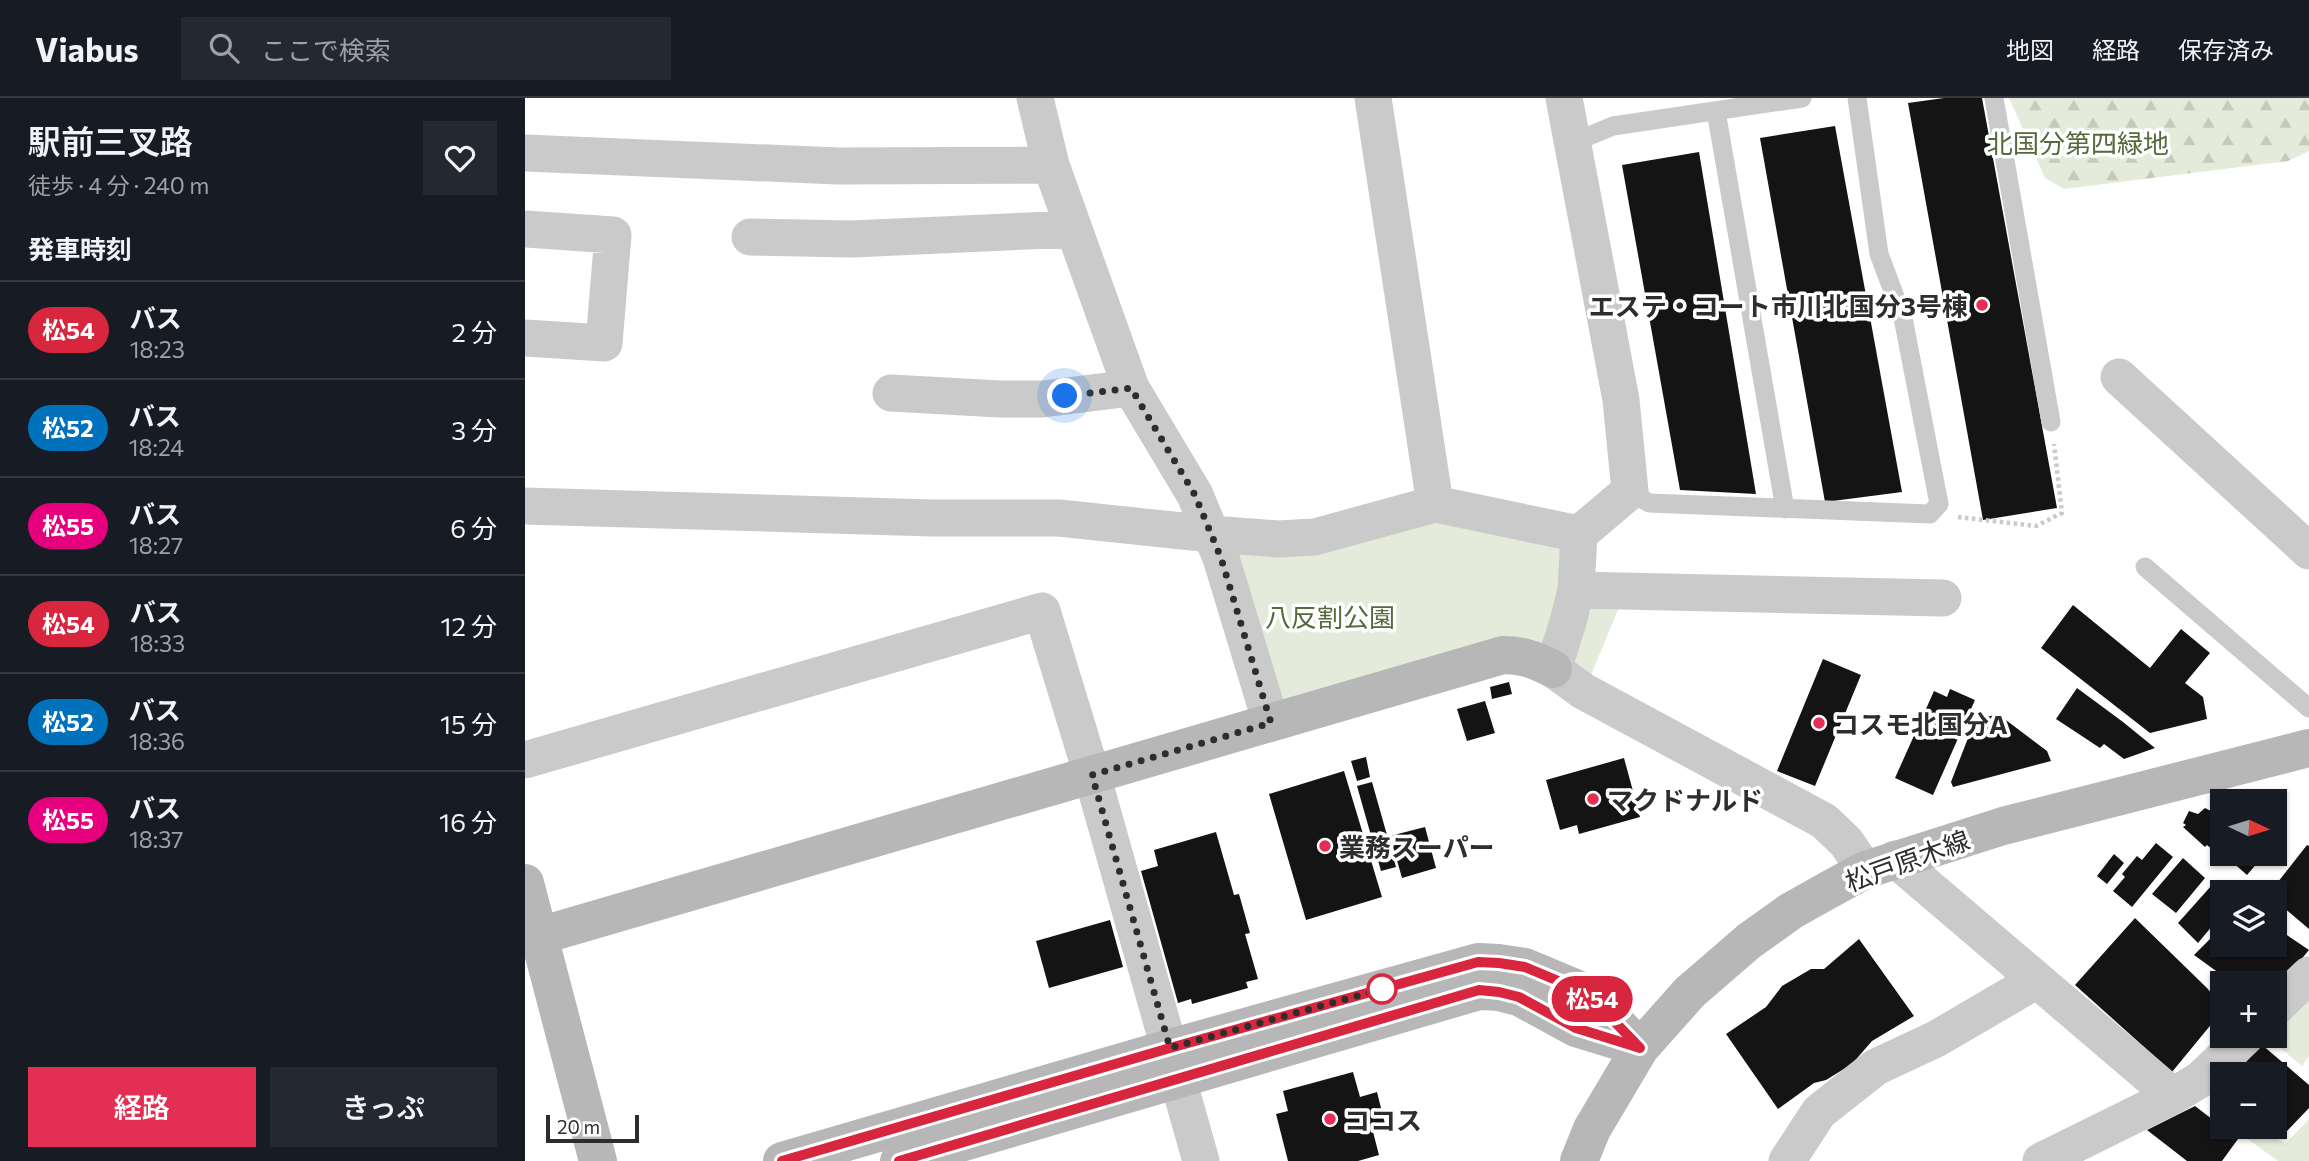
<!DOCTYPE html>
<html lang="ja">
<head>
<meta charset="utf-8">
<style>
	body { margin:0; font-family:Commissioner,"Noto Sans JP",sans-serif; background:#242831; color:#f1f3f6; height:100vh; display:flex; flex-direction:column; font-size:26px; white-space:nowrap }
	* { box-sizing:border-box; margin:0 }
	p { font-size:23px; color:#9ea1a6 }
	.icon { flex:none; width:38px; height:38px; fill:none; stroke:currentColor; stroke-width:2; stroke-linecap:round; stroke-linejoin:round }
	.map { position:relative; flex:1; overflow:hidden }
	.details { display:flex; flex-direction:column; background:#171b24; width:525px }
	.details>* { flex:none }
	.badge { padding:0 14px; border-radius:23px; font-size:24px; line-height:46px }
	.needle { width:46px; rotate:94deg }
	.buttons { position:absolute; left:1685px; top:691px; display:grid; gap:14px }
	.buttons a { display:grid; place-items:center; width:77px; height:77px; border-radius:0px; background:#171b24; box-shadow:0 2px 5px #0004; font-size:35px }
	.scale { position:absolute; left:21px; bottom:18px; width:93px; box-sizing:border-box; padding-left:7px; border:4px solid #2d2d2d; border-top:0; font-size:19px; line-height:24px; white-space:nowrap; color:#2d2d2d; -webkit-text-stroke:5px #fff; paint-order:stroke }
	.you { position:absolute; width:35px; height:35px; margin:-18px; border:5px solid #fff; border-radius:50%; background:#1a73e8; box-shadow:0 0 0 10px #1a73e833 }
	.map>.badge { position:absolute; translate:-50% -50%; box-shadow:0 0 0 4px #fff }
	h2 { padding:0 28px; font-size:26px; line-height:63px }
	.round { display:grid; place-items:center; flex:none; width:74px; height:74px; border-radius:0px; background:#242831 }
	.summary { display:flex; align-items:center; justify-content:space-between; height:119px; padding:0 28px }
	h1 { font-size:33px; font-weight:600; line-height:52px }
	.button { display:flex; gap:14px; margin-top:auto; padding:14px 28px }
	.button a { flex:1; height:80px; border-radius:0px; background:#e42f54; color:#fff; font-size:28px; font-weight:600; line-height:80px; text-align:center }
	.button a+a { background:#242831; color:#f1f3f6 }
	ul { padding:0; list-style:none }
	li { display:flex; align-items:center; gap:21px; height:98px; padding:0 28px; border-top:2px solid #363941 }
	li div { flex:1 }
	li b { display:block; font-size:26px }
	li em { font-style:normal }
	li .badge { min-width:77px; font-weight:700; text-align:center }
	header { display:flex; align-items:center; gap:42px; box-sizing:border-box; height:98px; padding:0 35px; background:#171b24; border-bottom:2px solid #363941 }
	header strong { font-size:33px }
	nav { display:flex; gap:38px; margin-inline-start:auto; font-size:24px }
	.search { width:490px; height:63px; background:#242831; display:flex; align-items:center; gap:18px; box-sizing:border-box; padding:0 24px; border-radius:0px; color:#9ea1a6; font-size:26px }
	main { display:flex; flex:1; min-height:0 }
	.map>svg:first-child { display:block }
	.forest { fill:url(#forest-firs) }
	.park { fill:#e5ebdb }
	.building { fill:#141414 }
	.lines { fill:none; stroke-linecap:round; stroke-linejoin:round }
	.path { stroke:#cacaca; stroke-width:4.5; stroke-dasharray:3.5 3.5; stroke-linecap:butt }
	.lane { stroke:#cacaca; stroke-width:19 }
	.street { stroke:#cacaca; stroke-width:37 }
	.secondary { stroke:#b7b7b7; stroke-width:38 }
	.line-casing { stroke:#fff; stroke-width:16 }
	.line { stroke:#d7263d; stroke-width:10 }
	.walk { stroke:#2d2d2d; stroke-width:7; stroke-dasharray:0 12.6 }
	.poi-dot { fill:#e42f54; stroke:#fff; stroke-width:2.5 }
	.stop-dot { fill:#fff; stroke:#d7263d; stroke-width:3.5 }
	.labels { text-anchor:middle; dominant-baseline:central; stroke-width:7; stroke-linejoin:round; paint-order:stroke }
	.park-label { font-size:26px; fill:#56693b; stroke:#fff }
	.poi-label { font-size:26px; font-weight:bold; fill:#2d2d2d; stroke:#fff; text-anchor:start }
	.street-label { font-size:26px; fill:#2d2d2d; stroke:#fff }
</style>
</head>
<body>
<header>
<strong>Viabus</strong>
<div class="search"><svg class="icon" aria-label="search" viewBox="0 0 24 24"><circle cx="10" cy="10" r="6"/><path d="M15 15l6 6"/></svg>ここで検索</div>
<nav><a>地図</a><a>経路</a><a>保存済み</a></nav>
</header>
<main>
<section class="details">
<div class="summary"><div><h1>駅前三叉路</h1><p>徒歩 · 4 分 · 240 m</p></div><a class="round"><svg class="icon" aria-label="heart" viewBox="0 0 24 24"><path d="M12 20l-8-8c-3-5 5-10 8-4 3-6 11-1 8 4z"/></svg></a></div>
<h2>発車時刻</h2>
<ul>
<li><span class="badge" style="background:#d7263d;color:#fff">松54</span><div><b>バス</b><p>18:23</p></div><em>2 分</em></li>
<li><span class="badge" style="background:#0072bc;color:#fff">松52</span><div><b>バス</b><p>18:24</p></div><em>3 分</em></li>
<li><span class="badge" style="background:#e6007e;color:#fff">松55</span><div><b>バス</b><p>18:27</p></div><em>6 分</em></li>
<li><span class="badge" style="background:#d7263d;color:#fff">松54</span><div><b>バス</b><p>18:33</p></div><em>12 分</em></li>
<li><span class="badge" style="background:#0072bc;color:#fff">松52</span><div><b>バス</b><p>18:36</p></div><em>15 分</em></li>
<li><span class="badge" style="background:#e6007e;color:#fff">松55</span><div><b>バス</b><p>18:37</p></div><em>16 分</em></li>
</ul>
<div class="button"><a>経路</a><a>きっぷ</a></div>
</section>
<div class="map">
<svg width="1784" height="1063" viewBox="0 0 1784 1063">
	<defs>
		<pattern id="forest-firs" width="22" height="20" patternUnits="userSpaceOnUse" patternTransform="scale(1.75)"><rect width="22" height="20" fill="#e5ebdb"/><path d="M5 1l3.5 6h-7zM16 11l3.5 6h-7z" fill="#c5cabc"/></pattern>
	</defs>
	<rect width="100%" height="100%" fill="#fff"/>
	<path class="forest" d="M 1484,0 L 1784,0 L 1784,53 L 1763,63 L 1539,91 L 1520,80 Z"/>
	<path class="park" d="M 916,407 L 1054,436 L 1013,563 L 746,625 L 686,436 Z
		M 1053,501 L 1095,507 L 1066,577 L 1034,557 Z
		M 1784,901 L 1784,958 L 1777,968 L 1741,938 L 1750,938 L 1750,924 Z
		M 1784,1021 L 1784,1063 L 1753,1063 L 1706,1029 L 1736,1029 L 1760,1046 Z"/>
	<path class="building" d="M 1419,0 L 1457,0 L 1532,410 L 1458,422 L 1383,5 Z
		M 1310,28 L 1377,394 L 1300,404 L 1235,40 Z
		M 1174,54 L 1231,396 L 1155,392 L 1097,67 Z
		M 1548,507 L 1625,570 L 1656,531 L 1685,555 L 1660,585 L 1678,599 L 1682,621 L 1625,635 L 1516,550 Z
		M 1298,561 L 1336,577 L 1290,688 L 1252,673 Z
		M 984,584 L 987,596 L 967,601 L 965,589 Z
		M 1552,590 L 1598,624 L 1630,650 L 1599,661 L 1579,646 L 1575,650 L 1531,621 Z
		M 1425,591 L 1450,602 L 1408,697 L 1370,680 L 1409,593 L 1422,599 Z
		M 960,603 L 970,635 L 942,643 L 932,611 Z
		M 1473,616 L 1522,653 L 1526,663 L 1428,689 L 1426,684 L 1450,622 Z
		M 841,659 L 845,679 L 832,683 L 826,663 Z
		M 1099,660 L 1115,719 L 1054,736 L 1052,727 L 1035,732 L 1021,682 Z
		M 819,673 L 857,799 L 781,822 L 744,696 Z
		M 847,684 L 871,769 L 856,773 L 832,688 Z
		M 1694,707 L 1698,709 L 1698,756 L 1740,756 L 1722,777 L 1705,762 L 1702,764 L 1682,747 L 1680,749 L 1658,729 L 1661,727 L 1658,725 L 1664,713 L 1673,716 L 1680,710 L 1686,713 Z
		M 1750,725 L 1759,733 L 1750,744 Z
		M 900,729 L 911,770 L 877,780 L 865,738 Z
		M 691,734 L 709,797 L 714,796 L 725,835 L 720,836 L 733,881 L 721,884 L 723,890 L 667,906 L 666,901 L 653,905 L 616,773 L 633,768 L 629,752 Z
		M 1631,745 L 1648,759 L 1607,809 L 1588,793 L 1600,779 L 1597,776 L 1612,758 L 1617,762 Z
		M 1782,747 L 1784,748 L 1784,831 L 1750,802 L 1750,794 L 1745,794 Z
		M 1589,756 L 1599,765 L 1582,786 L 1572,778 Z
		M 1658,760 L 1680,780 L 1651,815 L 1627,796 Z
		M 1687,787 L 1698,796 L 1698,815 L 1673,845 L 1653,825 Z
		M 1610,820 L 1682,890 L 1698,908 L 1698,912 L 1647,974 L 1550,887 Z
		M 585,822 L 598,869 L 524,890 L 511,843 Z
		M 1698,828 L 1698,847 L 1750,847 L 1750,829 L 1784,852 L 1750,893 L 1750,886 L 1709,886 L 1669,857 Z
		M 1334,841 L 1389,918 L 1347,943 L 1327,966 L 1301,982 L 1289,985 L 1253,1011 L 1201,936 L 1241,909 L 1257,888 L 1286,871 L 1299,871 Z
		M 1736,946 L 1784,987 L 1784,1010 L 1762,1033 L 1750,1024 L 1750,976 L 1711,976 Z
		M 828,974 L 835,999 L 852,994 L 860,1026 L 847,1030 L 854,1057 L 833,1063 L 763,1063 L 751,1016 L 763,1013 L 758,993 Z
		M 1670,1008 L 1713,1041 L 1697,1063 L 1662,1063 L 1622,1032 Z"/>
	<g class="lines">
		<path class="path" d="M 1433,419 L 1511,428 L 1537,415 L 1529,346"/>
		<path class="lane" d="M 1469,0 L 1526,324
			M 1191,13 L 1260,411
			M 1047,45 L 1088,28 L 1277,0
			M 1105,393 L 1124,405 L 1405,416 L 1414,406 L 1378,220 L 1354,156 L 1332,0
			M 1620,469 L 1784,610"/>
		<path class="street" d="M 510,0 L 526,67 L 606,290 L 670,397 L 696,460 L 746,625
			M 848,0 L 910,406
			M 1039,0 L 1096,302 L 1105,393 L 1054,436
			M 0,55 L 313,68 L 526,67
			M 0,131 L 88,137 L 79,245 L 0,240
			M 225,139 L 327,141 L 548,131
			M 1594,279 L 1784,453
			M 366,295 L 475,301 L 518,301 L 606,290
			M 0,408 L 408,420 L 534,420 L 686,436 L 753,441 L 790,439 L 910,406 L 1054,436 L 1051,492 L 1043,524 L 1028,571 L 1058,593 L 1299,723 L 1321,744 L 1340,772
			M 1051,492 L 1418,500
			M 0,662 L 517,513 L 567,677 L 676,1063
			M 1370,761 L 1648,998
			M 1750,910 L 1784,877
			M 1262,1063 L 1294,1014 L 1351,969 L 1411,941 L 1512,882
			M 1516,1063 L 1648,998 L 1676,981 L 1721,938"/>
		<path class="secondary" d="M 0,785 L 73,1063
			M 0,842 L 978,557 C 997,557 1011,562 1028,571
			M 257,1063 L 645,950 L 953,864 L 974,865 L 1000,869 L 1062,895 L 1115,950
			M 374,1063 L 954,893 L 974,894 L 994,899 L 1051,930 L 1110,948
			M 1054,1063 L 1067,1031 L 1115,950 L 1165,894 L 1224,843 L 1266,813 L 1298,795 L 1340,772 L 1478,728 L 1784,650"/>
	</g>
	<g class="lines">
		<g class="line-casing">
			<path id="line" d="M 257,1063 L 645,950 L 953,864 L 974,865 L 1000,869 L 1062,895 L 1115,950 L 1051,930 L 994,899 L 974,894 L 954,892 L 374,1063"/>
		</g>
		<use href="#line" class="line"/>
		<path class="walk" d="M 540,298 L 606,290 L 670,397 L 696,460 L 746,625 L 567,677 L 645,950 L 857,891"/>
	</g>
	<g class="poi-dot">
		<circle cx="1457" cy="207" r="7"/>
		<circle cx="1294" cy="625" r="7"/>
		<circle cx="1068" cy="701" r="7"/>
		<circle cx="800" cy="748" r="7"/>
		<circle cx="805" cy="1021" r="7"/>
	</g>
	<circle class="stop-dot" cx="857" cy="891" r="14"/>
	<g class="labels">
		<g class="park-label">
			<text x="1553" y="44">北国分第四緑地</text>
			<text x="805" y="518">八反割公園</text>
		</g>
		<g class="poi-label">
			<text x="1443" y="207" text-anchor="end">エステ・コート市川北国分3号棟</text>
			<text x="1308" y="625">コスモ北国分A</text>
			<text x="1082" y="701">マクドナルド</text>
			<text x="814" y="748">業務スーパー</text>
			<text x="819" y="1021">ココス</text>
		</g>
		<g class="street-label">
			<text transform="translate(1382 762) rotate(-20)">松戸原木線</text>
		</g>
	</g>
</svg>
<div class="buttons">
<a><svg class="needle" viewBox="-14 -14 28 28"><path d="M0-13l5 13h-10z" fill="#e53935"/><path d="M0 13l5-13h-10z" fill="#9ea1a6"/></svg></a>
<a><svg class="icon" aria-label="layers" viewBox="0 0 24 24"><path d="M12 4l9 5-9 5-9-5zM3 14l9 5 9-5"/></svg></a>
<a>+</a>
<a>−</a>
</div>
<div class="scale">20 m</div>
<div class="you" style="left:540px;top:298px"></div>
<b class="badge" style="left:1067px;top:901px;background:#d7263d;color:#fff">松54</b>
</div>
</main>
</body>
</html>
